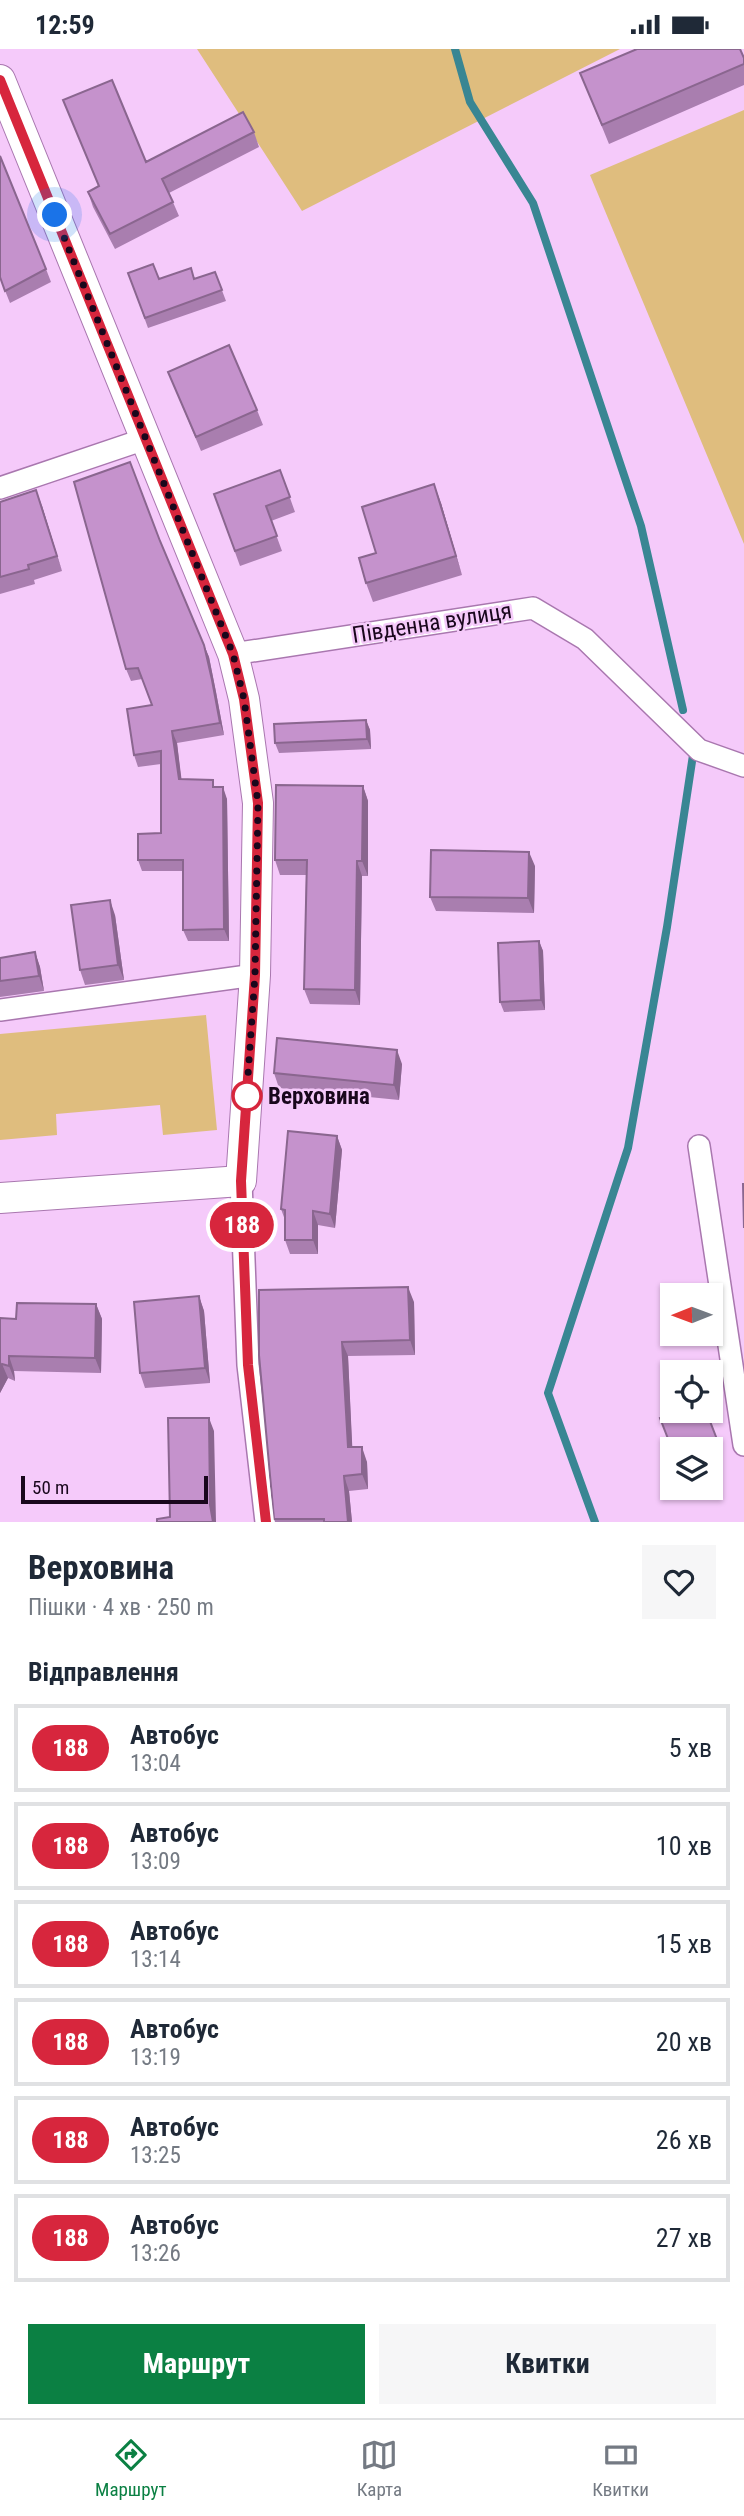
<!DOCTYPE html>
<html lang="uk">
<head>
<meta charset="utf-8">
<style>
	body { margin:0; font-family:"Roboto Condensed",sans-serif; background:#f6f6f7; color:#1f2937; height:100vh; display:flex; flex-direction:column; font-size:26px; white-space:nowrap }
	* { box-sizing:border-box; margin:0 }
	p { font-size:23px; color:#747a83 }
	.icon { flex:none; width:38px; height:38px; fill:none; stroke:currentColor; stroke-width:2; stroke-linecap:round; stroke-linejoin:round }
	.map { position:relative; height:1473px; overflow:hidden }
	.drawer { display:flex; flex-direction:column; background:#fff; flex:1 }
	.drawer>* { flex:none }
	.badge { padding:0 14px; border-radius:23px; font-size:24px; line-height:46px }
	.needle { width:46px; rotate:269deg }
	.buttons { position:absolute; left:660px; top:1234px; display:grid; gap:14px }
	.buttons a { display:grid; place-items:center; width:63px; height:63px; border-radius:0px; background:#fff; box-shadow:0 2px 5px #0004; font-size:35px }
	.scale { position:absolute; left:21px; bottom:18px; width:187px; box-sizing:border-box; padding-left:7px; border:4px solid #19071c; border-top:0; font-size:19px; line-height:24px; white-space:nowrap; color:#19071c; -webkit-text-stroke:5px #f5cafa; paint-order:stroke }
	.you { position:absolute; width:35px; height:35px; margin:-18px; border:5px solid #fff; border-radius:50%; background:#1a73e8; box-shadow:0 0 0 10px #1a73e833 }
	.map>.badge { position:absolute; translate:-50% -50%; box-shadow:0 0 0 4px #fff }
	h2 { padding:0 28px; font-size:26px; line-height:63px }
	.round { display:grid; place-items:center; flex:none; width:74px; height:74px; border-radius:0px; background:#f6f6f7 }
	.headline { display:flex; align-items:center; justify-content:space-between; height:119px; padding:0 28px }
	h1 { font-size:33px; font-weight:700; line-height:52px }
	.primary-button { display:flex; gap:14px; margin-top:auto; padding:14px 28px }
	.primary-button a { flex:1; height:80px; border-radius:0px; background:#0b8043; color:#fff; font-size:28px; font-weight:700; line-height:80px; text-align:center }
	.primary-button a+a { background:#f6f6f7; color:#1f2937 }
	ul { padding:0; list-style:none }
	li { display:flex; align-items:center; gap:21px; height:88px; margin:0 14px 10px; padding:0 14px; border:4px solid #e0e1e3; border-radius:0px }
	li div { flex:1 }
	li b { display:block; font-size:26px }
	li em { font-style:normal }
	li .badge { min-width:77px; font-weight:700; text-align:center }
	.status { display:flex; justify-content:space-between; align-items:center; height:49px; padding:0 35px; background:#fff; direction:ltr }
	.status svg { height:19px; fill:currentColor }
	.tab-bar { display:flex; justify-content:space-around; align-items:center; height:98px; border-top:2px solid #e0e1e3; background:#fff; font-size:19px; color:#747a83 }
	.tab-bar a { display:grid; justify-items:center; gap:4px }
	.tab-bar .selected { color:#0b8043 }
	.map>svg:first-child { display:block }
	.green { fill:#dfbd7e }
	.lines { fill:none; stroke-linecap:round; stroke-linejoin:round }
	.stream { stroke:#398693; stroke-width:8 }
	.street-casing { stroke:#a977af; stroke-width:24 }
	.secondary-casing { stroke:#a977af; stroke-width:32 }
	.street { stroke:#fff; stroke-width:21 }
	.secondary { stroke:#fff; stroke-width:30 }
	.wall { fill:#a97eaf }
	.shaded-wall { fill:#8a668f }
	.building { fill:#c592cc; stroke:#8a668f; stroke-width:2 }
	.line-casing { stroke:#fff; stroke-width:16 }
	.line { stroke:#d7263d; stroke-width:10 }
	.walk { stroke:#19071c; stroke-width:7; stroke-dasharray:0 12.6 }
	.stop-dot { fill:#fff; stroke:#d7263d; stroke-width:3.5 }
	.labels { text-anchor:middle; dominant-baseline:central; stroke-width:5; stroke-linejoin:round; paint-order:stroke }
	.street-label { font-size:23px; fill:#19071c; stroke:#f5cafa }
	.stop-label { font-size:23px; font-weight:bold; fill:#19071c; stroke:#f5cafa; text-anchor:start }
</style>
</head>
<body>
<div class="status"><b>12:59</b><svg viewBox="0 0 49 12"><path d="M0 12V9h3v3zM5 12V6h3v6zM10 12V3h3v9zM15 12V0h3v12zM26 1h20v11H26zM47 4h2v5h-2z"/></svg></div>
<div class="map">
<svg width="744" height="1473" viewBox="0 0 744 1473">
	<rect width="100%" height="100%" fill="#f5cafa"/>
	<path class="green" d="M 197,0 L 620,0 L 302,162 Z
		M 744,61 L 744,495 L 590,126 Z
		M 206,966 L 217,1081 L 163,1086 L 160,1056 L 56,1065 L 57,1086 L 0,1091 L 0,985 Z"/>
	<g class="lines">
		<path class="stream" d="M 455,0 L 470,53 L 533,154 L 641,477 L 683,661
			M 595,1473 L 548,1344 L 628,1099 L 667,878 L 693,706"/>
		<g class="street-casing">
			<path id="street" d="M 0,439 L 145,390
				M 233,605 L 533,559 L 585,590 L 699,701 L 744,717
				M 0,961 L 255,926
				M 699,1097 L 744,1396
				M 241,1132 L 248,1316 L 266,1473"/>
		</g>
		<g class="secondary-casing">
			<path id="secondary" d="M 0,31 L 233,605 L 244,650 L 258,754 L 255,926 L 241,1132 L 0,1149"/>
		</g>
		<use href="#street" class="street"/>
		<use href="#secondary" class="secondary"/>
	</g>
	<path class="wall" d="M 744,9 L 744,36 L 609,95 L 580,24 Z
		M 63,51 L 146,113 L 254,83 L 259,98 L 169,144 L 179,167 L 115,200 L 93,158 L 88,143 L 99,138 Z
		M 46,220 L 51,233 L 10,254 L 0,229 Z
		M 215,223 L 226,252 L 148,279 L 128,224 L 159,230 L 195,230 Z
		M 168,323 L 257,361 L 263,376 L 201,402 Z
		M 280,421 L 295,463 L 271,472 L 282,502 L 240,517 L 214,445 Z
		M 0,453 L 42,457 L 62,522 L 34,531 L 35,535 L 0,545 Z
		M 441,454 L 462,526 L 373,553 L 366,534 L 376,504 Z
		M 160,492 L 209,608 L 216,643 L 224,686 L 177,694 L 181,730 L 216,738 L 227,750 L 229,892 L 188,892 L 183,881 L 183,822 L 142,822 L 138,811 L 161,784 L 161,715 L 138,718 L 134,706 L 152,656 L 142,630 L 131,632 L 126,620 Z
		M 366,671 L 370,681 L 371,700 L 279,704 L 275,694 Z
		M 363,737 L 368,752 L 368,827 L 362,827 L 360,956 L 310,955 L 304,940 L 306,826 L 280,826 L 275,811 Z
		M 535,817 L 534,864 L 436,862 L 430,848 Z
		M 115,866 L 124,931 L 85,936 L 80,921 Z
		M 539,892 L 543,902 L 545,961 L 504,963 L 500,953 Z
		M 35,903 L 40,918 L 44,942 L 0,948 L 0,909 Z
		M 402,1015 L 399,1051 L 279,1039 L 274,1024 Z
		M 337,1087 L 342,1101 L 335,1179 L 318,1176 L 318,1205 L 290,1205 L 285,1191 L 285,1171 L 281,1160 Z
		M 259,1241 L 414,1253 L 415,1306 L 348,1307 L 352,1398 L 367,1413 L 368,1440 L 349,1442 L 352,1473 L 275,1473 L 274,1470 Z
		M 199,1247 L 204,1262 L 210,1334 L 145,1339 L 140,1324 Z
		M 96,1255 L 102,1270 L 101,1324 L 14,1322 L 15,1332 L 8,1329 L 0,1344 L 0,1269 L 16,1270 Z
		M 706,1362 L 722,1404 L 710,1408 L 710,1400 L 672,1400 Z"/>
	<path class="shaded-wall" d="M 434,435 L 441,454 L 462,526 L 456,507 Z
		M 36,441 L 42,457 L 62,522 L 57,507 Z
		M 204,596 L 209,608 L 216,643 L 224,686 L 220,674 Z
		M 366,671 L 370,681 L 371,700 L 367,690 Z
		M 172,682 L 177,694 L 183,742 L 179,730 Z
		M 363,737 L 368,752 L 368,827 L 362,812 Z
		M 223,738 L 227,750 L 229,892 L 224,880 Z
		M 529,803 L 535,817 L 534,864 L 528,849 Z
		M 357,812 L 362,827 L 360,956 L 355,941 Z
		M 110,851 L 115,866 L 124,931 L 118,916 Z
		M 539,892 L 543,902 L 545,961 L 541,951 Z
		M 35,903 L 40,918 L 44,942 L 39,927 Z
		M 397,1001 L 402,1015 L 399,1051 L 394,1036 Z
		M 337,1087 L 342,1101 L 335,1179 L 330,1165 Z
		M 313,1162 L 318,1176 L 318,1205 L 313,1191 Z
		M 408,1238 L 414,1253 L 415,1306 L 410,1291 Z
		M 199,1247 L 204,1262 L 210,1334 L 205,1319 Z
		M 96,1255 L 102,1270 L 101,1324 L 95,1309 Z
		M 342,1293 L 348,1307 L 353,1413 L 348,1398 Z
		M 9,1307 L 14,1322 L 15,1332 L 9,1317 Z
		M 2,1315 L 8,1329 L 0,1344 L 0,1319 Z
		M 209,1369 L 214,1382 L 216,1473 L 213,1473 L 210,1456 Z
		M 362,1398 L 367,1413 L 368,1440 L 362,1425 Z
		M 344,1427 L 349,1442 L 352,1473 L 348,1473 Z"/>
	<path class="building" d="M 637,0 L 740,0 L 744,9 L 744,15 L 602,76 L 580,24 Z
		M 112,31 L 146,113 L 243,63 L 254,83 L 162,130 L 173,153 L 110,185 L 88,143 L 99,137 L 63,51 Z
		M 0,107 L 46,220 L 5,242 L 0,228 Z
		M 153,215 L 159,230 L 191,219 L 194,230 L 215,223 L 222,241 L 145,269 L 128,224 Z
		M 229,296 L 257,361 L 196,388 L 168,323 Z
		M 130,413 L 160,492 L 204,596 L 212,631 L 220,674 L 172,682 L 179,730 L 213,731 L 213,738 L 223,738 L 224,880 L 183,881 L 183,811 L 138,811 L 138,785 L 161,784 L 161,702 L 134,706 L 127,660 L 152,656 L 138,619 L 126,620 L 74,433 Z
		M 280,421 L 290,448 L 266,457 L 277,487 L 235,502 L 214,445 Z
		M 434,435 L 456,507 L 366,534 L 359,509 L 376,504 L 362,458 Z
		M 36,441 L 57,507 L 28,516 L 29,520 L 0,528 L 0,453 Z
		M 366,671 L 367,690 L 275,694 L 274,675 Z
		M 276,736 L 363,737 L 362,812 L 357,812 L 355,941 L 304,940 L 307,811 L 275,811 Z
		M 431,801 L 529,803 L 528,849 L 430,848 Z
		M 110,851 L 118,916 L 80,921 L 71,856 Z
		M 539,892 L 541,951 L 500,953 L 498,894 Z
		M 35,903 L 39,927 L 0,932 L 0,909 Z
		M 277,989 L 397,1001 L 394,1036 L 274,1024 Z
		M 288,1082 L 337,1087 L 330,1165 L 313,1162 L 313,1191 L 285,1191 L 285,1161 L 281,1160 Z
		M 743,1135 L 744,1135 L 744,1179 Z
		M 408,1238 L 410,1291 L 342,1293 L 348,1398 L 362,1398 L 362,1425 L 344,1427 L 348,1473 L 324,1473 L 324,1470 L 274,1470 L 259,1306 L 259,1241 Z
		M 199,1247 L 205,1319 L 140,1324 L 134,1253 Z
		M 17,1254 L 96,1255 L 95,1309 L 9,1307 L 9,1317 L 2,1315 L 0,1319 L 0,1269 L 16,1270 Z
		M 678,1362 L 706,1362 L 718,1393 L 701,1400 L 672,1400 L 660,1369 Z
		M 168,1369 L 209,1369 L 210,1456 L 213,1473 L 157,1473 L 157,1470 L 170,1468 Z"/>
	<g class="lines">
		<g class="line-casing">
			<path id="line" d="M 0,31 L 233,605 L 244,650 L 258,754 L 255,926 L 241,1132 L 248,1316 L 266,1473"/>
		</g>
		<use href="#line" class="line"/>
		<path class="walk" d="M 55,166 L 233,605 L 244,650 L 258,754 L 255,926 L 246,1055 L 247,1047"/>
	</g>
	<circle class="stop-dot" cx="247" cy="1047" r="14"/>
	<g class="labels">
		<g class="street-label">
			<text transform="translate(432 574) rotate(-9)">Південна вулиця</text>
		</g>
		<g class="stop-label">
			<text x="268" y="1047">Верховина</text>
		</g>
	</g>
</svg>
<div class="buttons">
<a><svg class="needle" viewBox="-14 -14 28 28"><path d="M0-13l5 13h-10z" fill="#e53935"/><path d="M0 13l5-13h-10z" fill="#747a83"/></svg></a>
<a><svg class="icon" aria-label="locate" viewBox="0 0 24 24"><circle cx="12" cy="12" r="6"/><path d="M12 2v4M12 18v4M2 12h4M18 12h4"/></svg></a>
<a><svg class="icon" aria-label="layers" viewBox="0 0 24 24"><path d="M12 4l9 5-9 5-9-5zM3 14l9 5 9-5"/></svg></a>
</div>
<div class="scale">50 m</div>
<div class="you" style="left:55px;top:166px"></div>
<b class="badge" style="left:242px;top:1176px;background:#d7263d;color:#fff">188</b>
</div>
<section class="drawer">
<div class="headline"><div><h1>Верховина</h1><p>Пішки · 4 хв · 250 m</p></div><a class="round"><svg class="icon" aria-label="heart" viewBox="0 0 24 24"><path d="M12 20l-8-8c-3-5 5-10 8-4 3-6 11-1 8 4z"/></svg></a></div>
<h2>Відправлення</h2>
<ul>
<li><span class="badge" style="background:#d7263d;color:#fff">188</span><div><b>Автобус</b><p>13:04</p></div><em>5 хв</em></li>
<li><span class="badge" style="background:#d7263d;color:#fff">188</span><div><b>Автобус</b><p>13:09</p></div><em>10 хв</em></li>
<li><span class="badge" style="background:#d7263d;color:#fff">188</span><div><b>Автобус</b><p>13:14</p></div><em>15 хв</em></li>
<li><span class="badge" style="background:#d7263d;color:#fff">188</span><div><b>Автобус</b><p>13:19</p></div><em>20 хв</em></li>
<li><span class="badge" style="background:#d7263d;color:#fff">188</span><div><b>Автобус</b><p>13:25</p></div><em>26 хв</em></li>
<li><span class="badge" style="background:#d7263d;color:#fff">188</span><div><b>Автобус</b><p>13:26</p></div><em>27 хв</em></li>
</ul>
<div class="primary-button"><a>Маршрут</a><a>Квитки</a></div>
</section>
<nav class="tab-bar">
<a class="selected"><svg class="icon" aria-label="directions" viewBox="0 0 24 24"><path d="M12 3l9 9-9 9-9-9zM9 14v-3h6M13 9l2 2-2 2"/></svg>Маршрут</a>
<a><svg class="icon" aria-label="map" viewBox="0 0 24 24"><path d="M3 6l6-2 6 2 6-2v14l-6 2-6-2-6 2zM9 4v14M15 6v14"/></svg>Карта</a>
<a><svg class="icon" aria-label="tickets" viewBox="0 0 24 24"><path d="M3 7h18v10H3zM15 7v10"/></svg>Квитки</a>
</nav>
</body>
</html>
